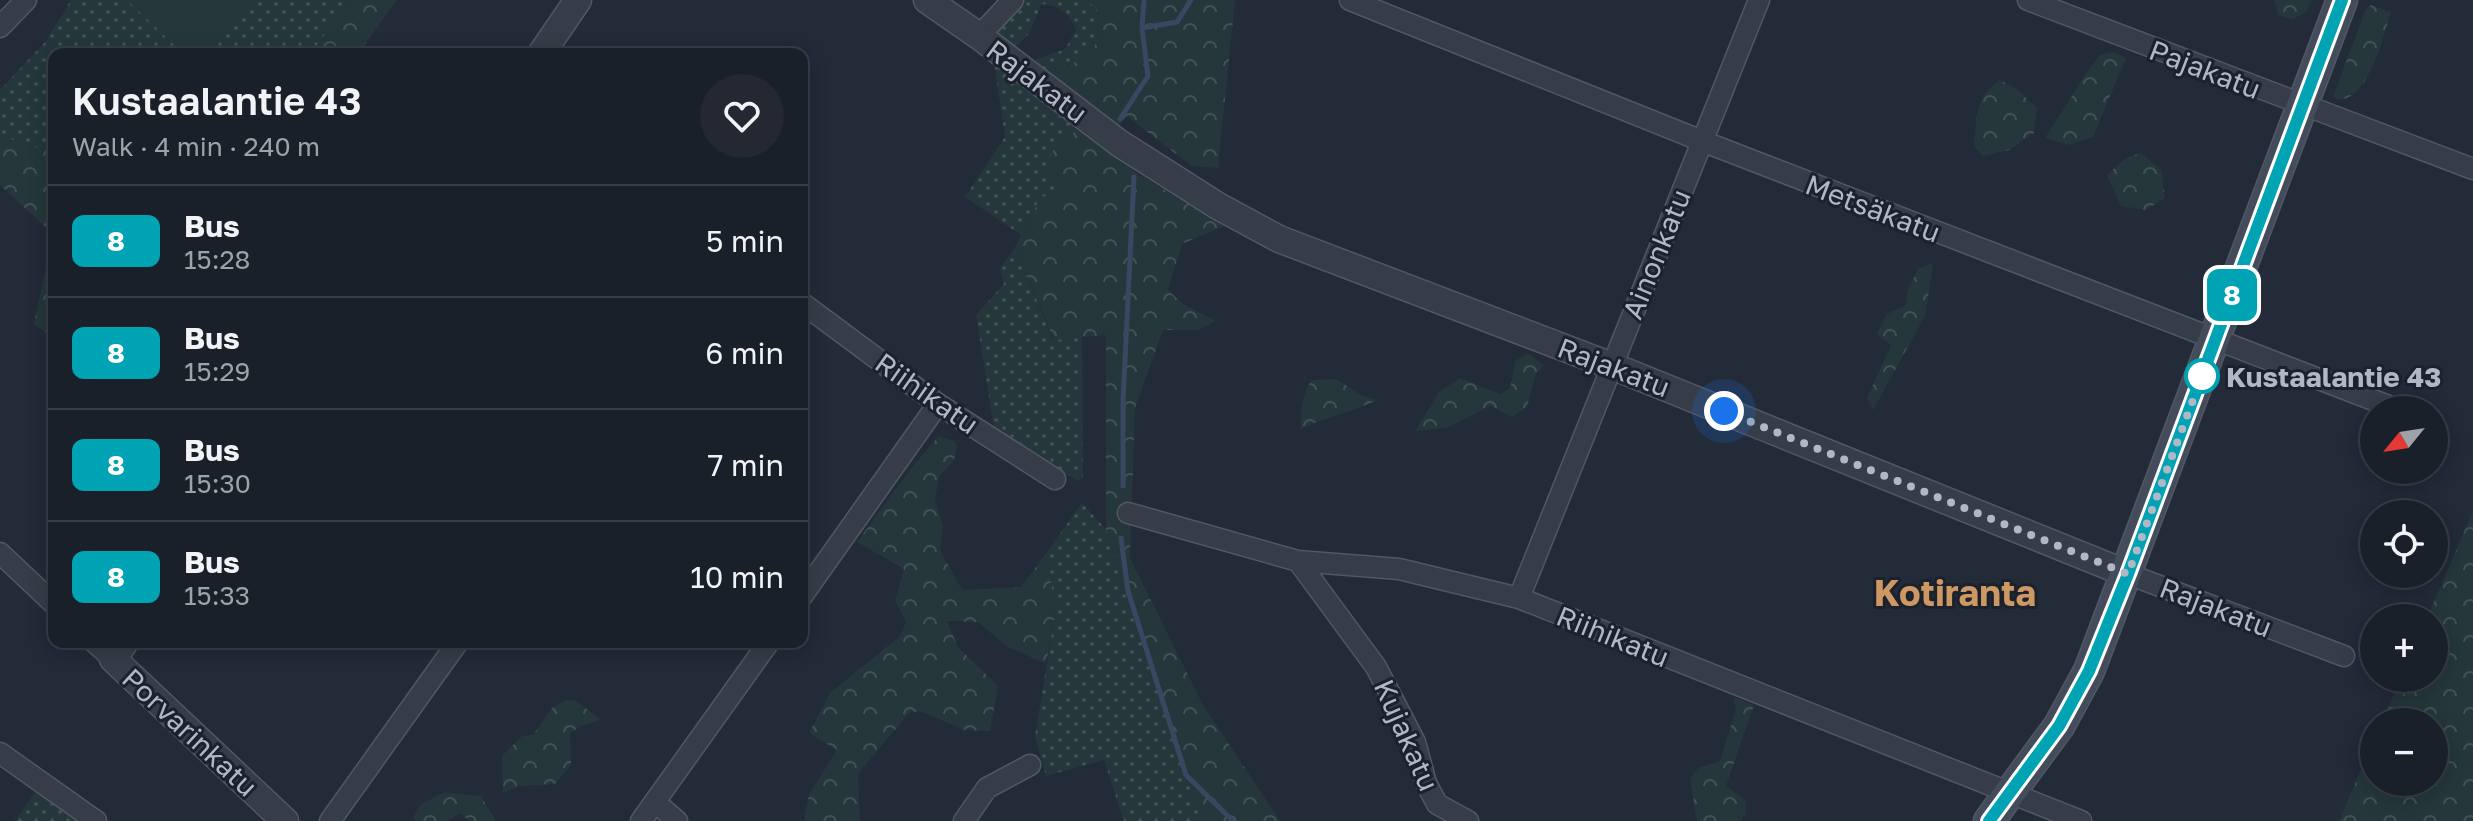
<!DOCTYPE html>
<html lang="en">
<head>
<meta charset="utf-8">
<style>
	body { margin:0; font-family:"Golos Text",sans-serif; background:#232832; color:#f1f3f6; height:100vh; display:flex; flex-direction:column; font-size:30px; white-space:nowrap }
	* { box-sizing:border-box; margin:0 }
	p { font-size:26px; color:#9fa3a8 }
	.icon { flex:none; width:44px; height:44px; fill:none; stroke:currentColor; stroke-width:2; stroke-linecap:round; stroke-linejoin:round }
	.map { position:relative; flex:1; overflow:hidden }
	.details { position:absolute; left:48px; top:48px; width:760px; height:600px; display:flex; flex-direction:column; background:#1a202a; border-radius:16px; box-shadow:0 4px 20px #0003,0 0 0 2px #383e47 }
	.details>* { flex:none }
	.badge { padding:0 16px; border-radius:12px; font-size:28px; line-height:52px }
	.needle { width:52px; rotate:240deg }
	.fabs { position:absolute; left:2360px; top:396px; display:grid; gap:16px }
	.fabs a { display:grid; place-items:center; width:88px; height:88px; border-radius:50%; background:#1a202a; box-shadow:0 4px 20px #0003,0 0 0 2px #383e47; font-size:40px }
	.you { position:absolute; width:40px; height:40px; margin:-20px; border:6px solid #fff; border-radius:50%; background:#1a73e8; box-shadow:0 0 0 12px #1a73e833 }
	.map>.badge { position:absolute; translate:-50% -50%; box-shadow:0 0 0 4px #fff }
	.round { display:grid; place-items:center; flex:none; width:84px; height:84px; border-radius:42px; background:#232832 }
	.head { display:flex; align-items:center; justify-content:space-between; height:136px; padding:0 24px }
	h1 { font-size:38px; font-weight:600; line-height:60px }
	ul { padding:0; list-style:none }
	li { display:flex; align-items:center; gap:24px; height:112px; padding:0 24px; border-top:2px solid #383e47 }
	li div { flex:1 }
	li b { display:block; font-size:30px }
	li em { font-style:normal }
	li .badge { min-width:88px; font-weight:700; text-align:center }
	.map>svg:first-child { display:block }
	.grass { fill:url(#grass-dots) }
	.forest { fill:url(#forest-crowns) }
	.garden { fill:#25373a }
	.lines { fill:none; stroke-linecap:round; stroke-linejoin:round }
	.stream { stroke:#394761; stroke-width:5 }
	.minor-casing { stroke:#515763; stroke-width:23 }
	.tertiary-casing { stroke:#515763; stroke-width:29 }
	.secondary-casing { stroke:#515763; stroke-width:33 }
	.minor { stroke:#363d49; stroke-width:20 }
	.tertiary { stroke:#363d49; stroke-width:26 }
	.secondary { stroke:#444b5b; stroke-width:30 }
	.line-casing { stroke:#fff; stroke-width:18 }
	.line { stroke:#00a3b4; stroke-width:12 }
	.walk { stroke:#b1b7c5; stroke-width:8; stroke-dasharray:0 14.4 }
	.stop-dot { fill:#fff; stroke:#00a3b4; stroke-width:4 }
	.labels { text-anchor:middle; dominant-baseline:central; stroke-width:6; stroke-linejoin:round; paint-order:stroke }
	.street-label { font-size:28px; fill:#b1b7c5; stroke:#1b222d }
	.stop-label { font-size:28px; font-weight:bold; fill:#b1b7c5; stroke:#1b222d; text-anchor:start }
	.district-label { font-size:36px; font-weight:bold; fill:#cd9863; stroke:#1b222d }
</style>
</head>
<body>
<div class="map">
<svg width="2473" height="821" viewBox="0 0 2473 821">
	<defs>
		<pattern id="grass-dots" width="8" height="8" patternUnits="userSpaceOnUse" patternTransform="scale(2)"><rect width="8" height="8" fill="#25373a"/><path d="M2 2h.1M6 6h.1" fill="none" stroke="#425255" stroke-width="1.8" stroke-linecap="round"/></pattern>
		<pattern id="forest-crowns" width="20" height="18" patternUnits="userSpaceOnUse" patternTransform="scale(2)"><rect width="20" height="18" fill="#25373a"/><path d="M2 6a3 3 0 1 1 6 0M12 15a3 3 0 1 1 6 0" fill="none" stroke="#425255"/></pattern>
	</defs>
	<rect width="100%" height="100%" fill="#232a38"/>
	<path class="grass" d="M 71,0 L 352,0 L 310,54 L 54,54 L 54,153 L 0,136 L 0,90 L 45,42 Z
		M 1021,0 L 1086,0 L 1096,8 L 1099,41 L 1079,61 L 1052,69 L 1057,83 L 1039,68 L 1037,59 L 1065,49 L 1076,30 C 1070,13 1059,6 1042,4 L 1029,34 L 1012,49 L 1000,42 L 998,32 Z
		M 994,63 L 1068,116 L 1075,134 L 1063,194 L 1041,197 L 1021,235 L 965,197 L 1005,137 Z
		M 1015,247 L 1053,340 L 1082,337 L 1083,477 L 1078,481 L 994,428 L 976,315 L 1004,284 L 1000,269 Z
		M 1082,503 L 1106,529 L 1202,821 L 1124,821 L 1104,760 L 1046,776 L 1035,736 L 1055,614 L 1047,552 Z
		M 37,789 L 82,821 L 15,821 Z"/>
	<path class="forest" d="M 352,0 L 397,0 L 358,54 L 310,54 Z
		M 1086,0 L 1140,0 L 1142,3 L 1142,0 L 1235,0 L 1218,168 L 1192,166 L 1126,116 L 1105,148 L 1140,175 L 1224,226 L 1182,244 L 1168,290 L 1183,304 L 1216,321 L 1198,330 L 1163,330 L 1135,408 L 1130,558 L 1203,705 L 1280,821 L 1202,821 L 1106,529 L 1106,335 L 1054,340 L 1015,247 L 1041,197 L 1062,194 L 1043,175 L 1057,141 L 1074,133 L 1052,69 L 1079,61 L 1099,41 L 1096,8 Z
		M 2274,0 L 2312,0 L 2306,12 L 2293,19 L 2278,15 Z
		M 2371,5 L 2391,12 C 2385,32 2365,113 2333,97 L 2365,11 Z
		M 2113,52 L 2126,58 L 2093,137 L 2069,145 L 2045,138 L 2085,75 L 2100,55 Z
		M 2000,80 L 2017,89 L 2037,108 L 2034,133 L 2009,150 L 1983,156 L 1974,146 C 1977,118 1974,97 2000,80 Z
		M 0,136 L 54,153 L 54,338 L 34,324 L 53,234 L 0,185 Z
		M 2141,153 L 2161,170 L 2165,198 L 2146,210 L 2121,206 L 2107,175 L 2127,157 Z
		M 1929,264 L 1933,265 L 1925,316 L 1873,410 L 1867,398 L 1891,345 L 1877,334 L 1887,314 L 1906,305 L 1907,291 L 1918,269 Z
		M 1528,353 L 1544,365 L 1536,374 L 1527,407 L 1512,417 L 1490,406 L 1446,428 L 1415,431 L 1439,392 L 1460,378 L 1500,394 L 1510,388 L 1515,361 Z
		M 1336,379 L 1363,396 L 1377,400 C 1351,413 1327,416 1301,429 C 1301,411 1301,395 1312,380 Z
		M 939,436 L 954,441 L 957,446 L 954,460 L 939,476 L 935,500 L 943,527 L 940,550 L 962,590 L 1021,587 L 1047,552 L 1055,614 L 1046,664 L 1006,646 L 978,622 L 947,621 L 958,647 L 998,686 L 990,731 L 964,730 L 920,711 L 909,713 L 858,774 L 860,821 L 807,821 L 804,819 L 809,794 L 837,750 L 809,733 L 830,693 L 900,636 L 906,622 L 895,601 L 904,569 L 857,542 L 912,467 Z
		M 2473,511 L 2473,821 L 2339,821 L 2374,739 L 2374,782 L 2434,782 L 2434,722 L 2382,722 L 2401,678 L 2434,678 L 2434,618 L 2427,618 Z
		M 1737,698 L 1754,705 L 1726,786 L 1746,801 L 1746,814 L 1740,821 L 1697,821 L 1690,779 L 1698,768 L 1720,761 L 1736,709 L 1733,699 Z
		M 567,700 L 576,701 L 599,718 L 598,721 L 581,726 L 570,733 L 571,765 L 555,784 L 519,786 L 503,793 L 502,756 L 522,736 L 533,735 L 552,708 Z
		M 444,792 L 481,796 L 496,821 L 470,821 L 460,813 L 448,821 L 415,821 L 413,817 L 420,805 Z"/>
	<path class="garden" d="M 127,0 L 252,0 L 200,54 L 184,54 Z"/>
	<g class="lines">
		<path class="stream" d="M 1142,28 L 1177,22 L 1191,0
			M 1120,119 L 1148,76 L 1142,28 L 1144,0
			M 1123,486 L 1123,401 L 1134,177
			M 1121,538 L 1128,591 L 1186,775 L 1233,821"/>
		<g class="minor-casing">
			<path id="minor" d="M 1350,0 L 1702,141 L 2399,410
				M 2028,0 L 2473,169
				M 0,27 L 26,0
				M 979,36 L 1013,0
				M 802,303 L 938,404 L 1055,479
				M 1128,513 L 1298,561 L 1399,569 L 1519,598 L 2081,821
				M 0,553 L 54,604
				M 1298,561 L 1376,667 L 1415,742 L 1426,783 L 1437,804 L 1468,821
				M 2128,574 L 2344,656
				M 802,596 L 938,404
				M 1519,598 L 1759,0
				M 94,642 L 113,659
				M 0,753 L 96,821
				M 655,802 L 677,821
				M 330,821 L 458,642
				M 641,821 L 769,642
				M 964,821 L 987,788 L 1030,765"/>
		</g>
		<g class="tertiary-casing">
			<path id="tertiary" d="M 927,0 L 979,36 L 1119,143 L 1218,206 L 1279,239 L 1612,366 L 2128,574
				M 541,54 L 578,0
				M 125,642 L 113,659 L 285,821"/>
		</g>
		<g class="secondary-casing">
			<path id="secondary" d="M 1989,821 L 2059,726 L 2089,671 L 2342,0"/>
		</g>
		<use href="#minor" class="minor"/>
		<use href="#tertiary" class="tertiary"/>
		<use href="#secondary" class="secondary"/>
	</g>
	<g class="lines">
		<g class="line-casing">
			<path id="line" d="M 1989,821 L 2059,726 L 2089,671 L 2128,574 L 2342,0"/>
		</g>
		<use href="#line" class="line"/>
		<path class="walk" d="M 1724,411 L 2128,574 L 2202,376"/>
	</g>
	<circle class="stop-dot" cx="2202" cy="376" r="16"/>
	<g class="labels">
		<g class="street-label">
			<text transform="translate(2205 69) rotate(21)">Pajakatu</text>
			<text transform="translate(1037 81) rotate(37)">Rajakatu</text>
			<text transform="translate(1873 208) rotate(21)">Metsäkatu</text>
			<text transform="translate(1656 254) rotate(-68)">Ainonkatu</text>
			<text transform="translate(1614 367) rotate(21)">Rajakatu</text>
			<text transform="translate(927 393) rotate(35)">Riihikatu</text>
			<text transform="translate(2216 607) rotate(21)">Rajakatu</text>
			<text transform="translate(1613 636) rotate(22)">Riihikatu</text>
			<text transform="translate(190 732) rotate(43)">Porvarinkatu</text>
			<text transform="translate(1407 735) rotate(66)">Kujakatu</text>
		</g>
		<g class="stop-label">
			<text x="2226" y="376">Kustaalantie 43</text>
		</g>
		<g class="district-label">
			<text x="1955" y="592">Kotiranta</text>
		</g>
	</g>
</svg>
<div class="fabs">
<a><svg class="needle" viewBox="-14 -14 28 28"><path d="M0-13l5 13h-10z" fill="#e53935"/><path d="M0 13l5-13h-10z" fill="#9fa3a8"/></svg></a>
<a><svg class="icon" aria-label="locate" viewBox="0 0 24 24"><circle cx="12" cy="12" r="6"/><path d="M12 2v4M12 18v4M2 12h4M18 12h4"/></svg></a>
<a>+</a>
<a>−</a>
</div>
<div class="you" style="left:1724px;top:411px"></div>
<b class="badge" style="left:2232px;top:295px;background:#00a3b4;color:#fff">8</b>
<section class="details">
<div class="head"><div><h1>Kustaalantie 43</h1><p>Walk · 4 min · 240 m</p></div><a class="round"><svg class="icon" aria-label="heart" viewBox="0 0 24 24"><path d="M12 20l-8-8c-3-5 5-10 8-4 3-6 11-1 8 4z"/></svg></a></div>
<ul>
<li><span class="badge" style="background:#00a3b4;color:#fff">8</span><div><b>Bus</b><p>15:28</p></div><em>5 min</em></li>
<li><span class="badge" style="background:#00a3b4;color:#fff">8</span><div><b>Bus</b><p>15:29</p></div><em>6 min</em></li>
<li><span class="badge" style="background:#00a3b4;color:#fff">8</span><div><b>Bus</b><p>15:30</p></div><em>7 min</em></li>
<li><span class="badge" style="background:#00a3b4;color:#fff">8</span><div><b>Bus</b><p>15:33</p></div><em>10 min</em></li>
</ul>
</section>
</div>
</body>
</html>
